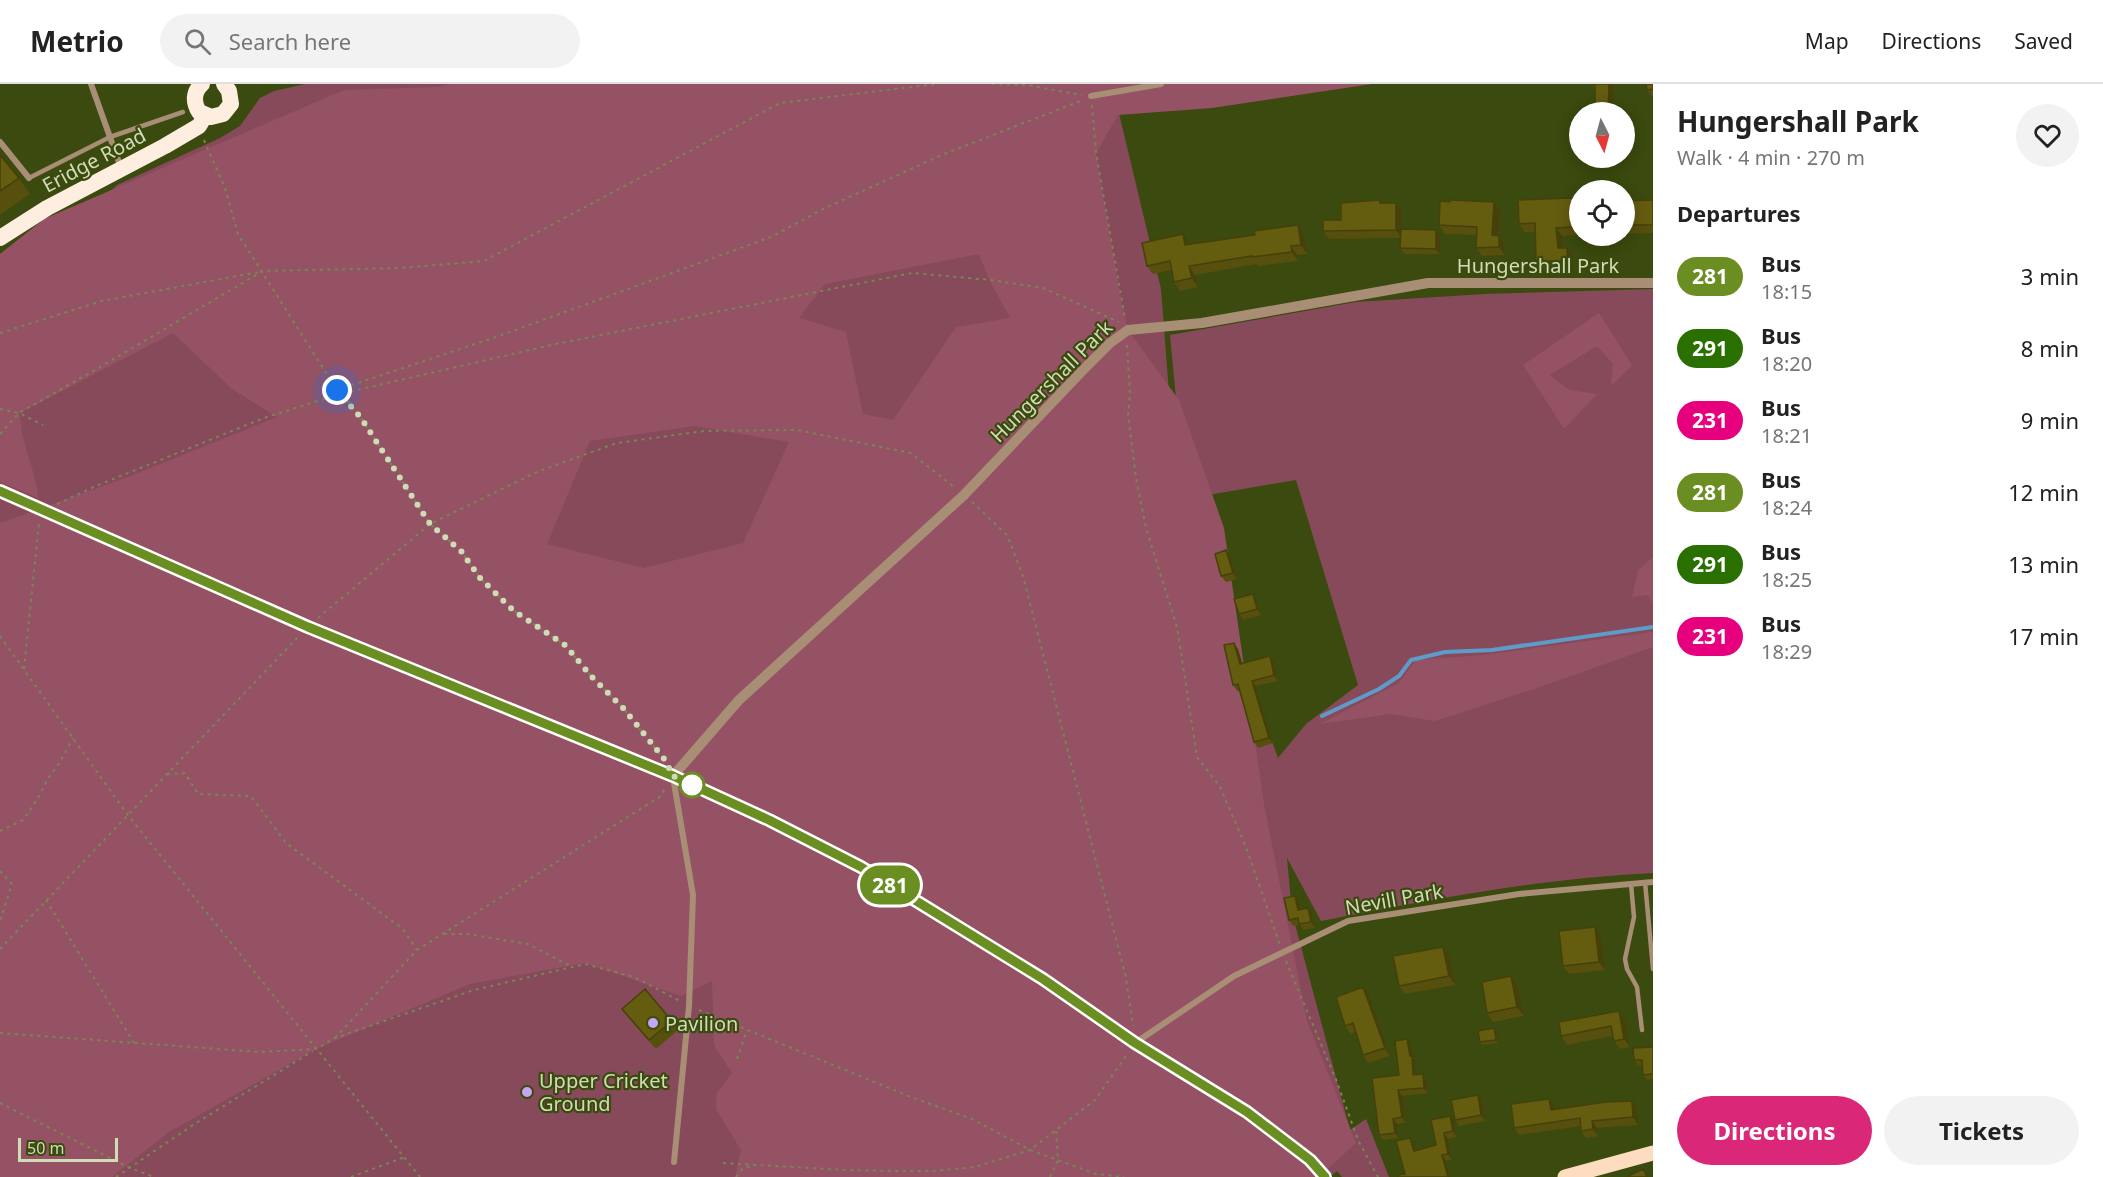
<!DOCTYPE html>
<html lang="en">
<head>
<meta charset="utf-8">
<style>
	body { margin:0; font-family:"Noto Sans",sans-serif; background:#f2f2f2; color:#222; height:100vh; display:flex; flex-direction:column; font-size:22px; white-space:nowrap }
	* { box-sizing:border-box; margin:0 }
	p { font-size:20px; color:#767676 }
	.icon { flex:none; width:33px; height:33px; fill:none; stroke:currentColor; stroke-width:2; stroke-linecap:round; stroke-linejoin:round }
	.map { position:relative; flex:1; overflow:hidden }
	.side { display:flex; flex-direction:column; background:#fff; width:450px }
	.side>* { flex:none }
	.badge { padding:0 12px; border-radius:20px; font-size:21px; line-height:39px }
	.needle { width:39px; rotate:174deg }
	.fabs { position:absolute; left:1569px; top:18px; display:grid; gap:12px }
	.fabs a { display:grid; place-items:center; width:66px; height:66px; border-radius:50%; background:#fff; box-shadow:0 3px 15px #0003; font-size:30px }
	.scale { position:absolute; left:18px; bottom:15px; width:100px; box-sizing:border-box; padding-left:6px; border:3px solid #cfdcb6; border-top:0; font-size:16px; line-height:21px; white-space:nowrap; color:#cfdcb6; -webkit-text-stroke:4px #3b4a0e; paint-order:stroke }
	.you { position:absolute; width:30px; height:30px; margin:-15px; border:4px solid #fff; border-radius:50%; background:#1a73e8; box-shadow:0 0 0 9px #1a73e833 }
	.map>.badge { position:absolute; translate:-50% -50%; box-shadow:0 0 0 3px #fff }
	h2 { padding:0 24px; font-size:22px; line-height:54px }
	.round { display:grid; place-items:center; flex:none; width:63px; height:63px; border-radius:32px; background:#f2f2f2 }
	.headline { display:flex; align-items:center; justify-content:space-between; height:102px; padding:0 24px }
	h1 { font-size:28px; font-weight:700; line-height:45px }
	.action { display:flex; gap:12px; margin-top:auto; padding:12px 24px }
	.action a { flex:1; height:69px; border-radius:36px; background:#db2777; color:#fff; font-size:24px; font-weight:700; line-height:69px; text-align:center }
	.action a+a { background:#f2f2f2; color:#222 }
	ul { padding:0; list-style:none }
	li { display:flex; align-items:center; gap:18px; height:72px; padding:0 24px }
	li div { flex:1 }
	li b { display:block; font-size:22px }
	li em { font-style:normal }
	li .badge { min-width:66px; font-weight:700; text-align:center }
	header { display:flex; align-items:center; gap:36px; box-sizing:border-box; height:84px; padding:0 30px; background:#fff; border-bottom:2px solid #e0e0e0 }
	header strong { font-size:28px }
	nav { display:flex; gap:33px; margin-inline-start:auto; font-size:21px }
	.search { width:420px; height:54px; background:#f2f2f2; display:flex; align-items:center; gap:15px; box-sizing:border-box; padding:0 21px; border-radius:33px; color:#767676; font-size:22px }
	main { display:flex; flex:1; min-height:0 }
	.map>svg:first-child { display:block }
	.green { fill:#874a5b; fill-rule:evenodd }
	.forest { fill:#965265; fill-rule:evenodd }
	.lines { fill:none; stroke-linecap:round; stroke-linejoin:round }
	.stream { stroke:#5f9bc8; stroke-width:4 }
	.path { stroke:#778653; stroke-width:2; stroke-dasharray:3 4.5; stroke-linecap:butt }
	.service { stroke:#a98e76; stroke-width:4.5 }
	.minor { stroke:#a98e76; stroke-width:6 }
	.tertiary { stroke:#a98e76; stroke-width:10 }
	.primary { stroke:#fedcbf; stroke-width:15 }
	.trunk { stroke:#feeedf; stroke-width:16 }
	.wall { fill:#564f0d }
	.shaded-wall { fill:#46400a }
	.building { fill:#645c0f; stroke:#46400a; stroke-width:1.5 }
	.line-casing { stroke:#fff; stroke-width:14 }
	.line { stroke:#6b8e23; stroke-width:9 }
	.walk { stroke:#cfdcb6; stroke-width:6; stroke-dasharray:0 10.8 }
	.stop-dot { fill:#fff; stroke:#6b8e23; stroke-width:3 }
	.poi-dot { fill:#c5a7f1; stroke:#3b4a0e; stroke-width:2 }
	.labels { text-anchor:middle; dominant-baseline:central; stroke-width:4.5; stroke-linejoin:round; paint-order:stroke }
	.street-label { font-size:20px; fill:#cfdcb6; stroke:#3b4a0e }
	.poi-label { font-size:20px; fill:#cfdcb6; stroke:#3b4a0e; text-anchor:start }
</style>
</head>
<body>
<header>
<strong>Metrio</strong>
<div class="search"><svg class="icon" aria-label="search" viewBox="0 0 24 24"><circle cx="10" cy="10" r="6"/><path d="M15 15l6 6"/></svg>Search here</div>
<nav><a>Map</a><a>Directions</a><a>Saved</a></nav>
</header>
<main>
<div class="map">
<svg width="1653" height="1093" viewBox="0 0 1653 1093">
	<rect width="100%" height="100%" fill="#3b4a0e"/>
	<path class="green" d="M 305,0 L 1112,0 L 1161,205 L 1175,387 L 1185,411 L 1170,251 L 1356,218 L 1485,210 L 1653,205 L 1653,789 C 1541,794 1431,816 1321,837 L 1287,774 L 1292,829 L 1350,1046 L 1366,1035 L 1389,1093 L 1342,1093 L 1337,1087 L 1329,1093 L 0,1093 L 0,213 L 5,205 L 117,101 L 220,54 L 240,42 L 260,14 L 274,7 ZM 1296,396 L 1358,601 L 1306,640 L 1278,674 L 1185,415 Z"/>
	<path class="forest" d="M 450,0 L 1372,0 L 1212,24 L 1118,31 L 1096,69 L 1121,217 L 1128,246 L 1179,316 L 1224,444 L 1264,720 L 1307,937 L 1356,1059 L 1319,1093 L 735,1093 L 741,1066 L 716,1025 L 717,1009 L 732,989 L 714,961 L 712,897 L 681,912 L 585,879 L 470,900 L 316,965 L 169,1048 L 112,1093 L 0,1093 L 0,439 L 128,393 L 277,333 L 232,305 L 173,249 L 20,329 C 20,358 36,385 38,414 L 0,398 L 0,170 L 44,135 L 344,6 L 438,3 ZM 979,170 L 990,197 L 1010,234 L 956,243 L 893,336 L 863,330 L 846,248 L 799,234 L 825,200 ZM 694,342 L 789,358 L 743,459 L 644,484 L 547,460 L 590,357 Z
		M 1599,229 L 1632,281 L 1611,302 L 1613,280 L 1597,262 L 1550,291 L 1569,306 L 1597,310 L 1564,345 L 1523,281 Z
		M 1653,473 L 1653,519 L 1648,511 L 1632,513 L 1638,486 Z
		M 1653,548 L 1653,563 L 1540,603 L 1435,637 L 1390,630 L 1320,640 L 1399,599 L 1416,576 L 1483,571 Z"/>
	<g class="lines">
		<path class="stream" d="M 1322,632 L 1379,605 L 1399,592 L 1411,576 L 1445,568 L 1492,566 L 1653,543"/>
		<path class="path" d="M 992,0 L 1027,1 L 1082,11
			M 1092,21 L 1096,69 L 1125,234
			M 204,56 L 225,104 L 238,150 L 328,292 L 361,334 L 430,440 L 461,467 L 480,494 L 514,527 L 565,561 L 591,592 L 624,625 L 664,676
			M 0,249 L 102,217 L 259,188
			M 1127,261 L 1130,310 L 1128,331 L 1136,394 L 1146,444 L 1177,543 L 1197,673 L 1220,703 L 1246,763 L 1280,861
			M 337,306 L 496,253 L 771,153 L 823,125 L 944,70 L 1083,16
			M 0,325 L 19,329 L 43,341
			M 0,350 L 19,329 L 95,286 L 263,187 L 400,184 L 484,177 L 780,19 L 937,0
			M 972,418 L 1007,451 L 1023,492 L 1126,894 L 1133,942
			M 57,420 L 96,402 L 264,334 L 340,310 L 551,261 L 912,189 L 991,196 L 1043,204 L 1119,238
			M 318,534 L 430,440 L 539,387 L 617,359 L 704,347 L 797,346 L 911,369 L 954,403
			M 0,552 L 127,730 L 420,1093
			M 24,585 L 39,439
			M 167,690 L 185,689 L 198,710 L 251,712 L 286,759 L 403,845 L 417,866
			M 0,747 L 23,736 L 40,711 L 47,696 L 60,678 L 73,654
			M 0,787 L 12,800 L 0,837
			M 46,816 L 134,959
			M 444,850 L 467,850 L 528,860 L 572,883
			M 0,865 L 298,553
			M 1286,877 L 1337,998 L 1358,1056 L 1378,1093
			M 699,926 L 911,1013 L 972,1035 L 1030,1066 L 1096,1090 L 1124,1093
			M 0,949 L 259,968 L 316,965 L 335,954 L 474,906 L 585,880 L 634,893 L 680,917
			M 335,954 L 417,866 L 661,712 L 664,706
			M 737,975 L 747,946
			M 0,1019 L 130,1084 L 154,1093
			M 723,1079 L 845,1086 L 898,1087 L 933,1087 L 975,1083 L 1030,1066 L 1095,1016 L 1128,969
			M 116,1093 L 193,1041 L 313,967
			M 351,1093 L 405,1073
			M 736,1093 L 742,1085 L 756,1081
			M 1050,1093 L 1058,1076 L 1056,1046"/>
		<path class="service" d="M 29,94 L 110,53 L 183,28
			M 1645,798 L 1653,885
			M 1631,800 L 1634,833 L 1625,875 L 1627,885 L 1637,903 L 1642,946"/>
		<path class="minor" d="M 91,0 L 121,84
			M 1091,12 L 1161,0
			M 0,58 L 29,94
			M 673,693 L 693,811 L 689,922 L 674,1078
			M 1135,959 L 1234,892 L 1348,837 L 1519,810 L 1653,798"/>
		<path class="tertiary" d="M 0,407 L 308,543 L 673,692 L 769,736 L 861,783 L 1043,895 L 1135,959 L 1247,1028 L 1309,1076 L 1325,1093
			M 673,692 L 739,616 L 964,411 L 1082,287 L 1110,259 L 1128,246 L 1202,239 L 1428,199 L 1653,199"/>
		<path class="primary" d="M 1565,1093 L 1653,1069"/>
		<path class="trunk" d="M 202,0 C 193,8 193,18 199,28 L 211,33 L 223,30 L 231,20 L 229,7 L 224,0
			M 0,154 L 47,124 L 165,62 L 199,42 L 205,32"/>
	</g>
	<path class="wall" d="M 1591,0 L 1613,0 L 1613,28 L 1595,6 Z
		M 1653,0 L 1653,12 L 1651,12 L 1647,6 Z
		M 0,71 L 19,94 L 30,110 L 0,131 Z
		M 1573,116 L 1580,116 L 1580,146 L 1577,146 L 1578,151 L 1562,152 L 1563,164 L 1567,164 L 1573,172 L 1573,185 L 1542,185 L 1536,177 L 1535,148 L 1525,148 L 1519,140 Z
		M 1653,116 L 1653,149 L 1624,150 L 1624,117 Z
		M 1382,119 L 1396,119 L 1402,127 L 1402,145 L 1436,146 L 1440,152 L 1440,170 L 1405,170 L 1400,164 L 1401,154 L 1329,155 L 1323,147 L 1341,136 Z
		M 1500,126 L 1499,152 L 1505,160 L 1505,171 L 1482,172 L 1476,164 L 1477,151 L 1445,150 L 1439,141 Z
		M 1298,141 L 1304,150 L 1307,170 L 1297,171 L 1298,177 L 1258,182 L 1257,180 L 1195,191 L 1198,203 L 1180,207 L 1174,198 L 1172,186 L 1153,190 L 1147,182 L 1183,150 L 1189,160 L 1255,151 Z
		M 1226,466 L 1230,472 L 1237,495 L 1226,498 L 1221,492 Z
		M 1257,516 L 1261,531 L 1243,536 L 1239,530 Z
		M 1238,565 L 1242,579 L 1270,572 L 1274,578 L 1278,597 L 1256,602 L 1273,659 L 1258,664 L 1254,658 L 1239,607 L 1237,607 L 1233,601 Z
		M 1299,817 L 1301,825 L 1312,830 L 1315,844 L 1303,846 L 1300,841 L 1293,842 L 1289,836 Z
		M 1595,843 L 1601,852 L 1605,886 L 1569,890 L 1563,882 Z
		M 1443,863 L 1449,871 L 1455,901 L 1405,910 L 1399,902 Z
		M 1511,892 L 1517,901 L 1524,932 L 1493,938 L 1487,929 Z
		M 1369,911 L 1390,972 L 1368,979 L 1363,971 L 1355,948 L 1351,950 L 1345,942 Z
		M 622,925 L 672,937 L 678,946 L 656,965 L 628,933 Z
		M 1619,927 L 1625,935 L 1630,963 L 1620,965 L 1614,957 L 1613,952 L 1567,961 L 1561,952 Z
		M 1494,944 L 1496,947 L 1498,959 L 1482,961 L 1480,958 Z
		M 1411,960 L 1413,974 L 1415,977 L 1416,991 L 1423,990 L 1426,995 L 1428,1009 L 1402,1012 L 1405,1039 L 1397,1040 L 1399,1054 L 1383,1056 L 1379,1051 L 1399,991 Z
		M 1653,963 L 1653,995 L 1647,996 L 1643,991 L 1642,981 L 1638,981 L 1634,976 Z
		M 1549,1015 L 1554,1022 L 1555,1025 L 1637,1024 L 1638,1041 L 1597,1044 L 1598,1052 L 1586,1054 L 1581,1047 L 1581,1042 L 1519,1051 L 1514,1044 Z
		M 1482,1017 L 1485,1037 L 1459,1042 L 1455,1036 Z
		M 1431,1036 L 1454,1038 L 1457,1053 L 1448,1055 L 1452,1076 L 1446,1077 L 1450,1093 L 1398,1093 L 1405,1090 L 1410,1054 L 1414,1060 L 1416,1066 L 1436,1061 Z"/>
	<path class="shaded-wall" d="M 1609,0 L 1613,0 L 1613,28 L 1608,28 Z
		M 1494,118 L 1500,126 L 1498,160 L 1492,151 Z
		M 1396,119 L 1402,127 L 1402,154 L 1396,146 Z
		M 1572,138 L 1577,146 L 1578,151 L 1572,143 Z
		M 1298,141 L 1304,150 L 1307,170 L 1301,161 Z
		M 1556,144 L 1562,152 L 1564,172 L 1558,164 Z
		M 1436,146 L 1440,152 L 1440,170 L 1436,165 Z
		M 1183,150 L 1189,159 L 1191,170 L 1185,161 Z
		M 1499,152 L 1505,160 L 1505,171 L 1499,163 Z
		M 1291,162 L 1297,171 L 1298,177 L 1292,168 Z
		M 1567,164 L 1573,172 L 1573,185 L 1567,177 Z
		M 1189,182 L 1195,191 L 1198,203 L 1192,194 Z
		M 1226,466 L 1230,472 L 1237,495 L 1233,489 Z
		M 1253,510 L 1257,516 L 1261,531 L 1257,525 Z
		M 1234,559 L 1238,565 L 1244,586 L 1240,580 Z
		M 1270,572 L 1274,578 L 1278,597 L 1274,591 Z
		M 1252,597 L 1256,602 L 1273,659 L 1269,654 Z
		M 1295,812 L 1299,817 L 1302,832 L 1298,826 Z
		M 1308,824 L 1312,830 L 1315,844 L 1311,838 Z
		M 1595,843 L 1601,852 L 1605,886 L 1599,878 Z
		M 1443,863 L 1449,871 L 1455,901 L 1449,892 Z
		M 1511,892 L 1517,901 L 1524,932 L 1517,923 Z
		M 1363,903 L 1369,911 L 1390,972 L 1385,964 Z
		M 1619,927 L 1625,935 L 1630,963 L 1624,955 Z
		M 1494,944 L 1496,947 L 1498,959 L 1496,956 Z
		M 1407,955 L 1411,960 L 1413,974 L 1415,977 L 1417,996 L 1413,991 Z
		M 1423,990 L 1426,995 L 1428,1009 L 1424,1004 Z
		M 1398,1006 L 1402,1012 L 1405,1039 L 1402,1033 Z
		M 1478,1011 L 1482,1017 L 1485,1037 L 1481,1031 Z
		M 1549,1015 L 1554,1022 L 1556,1033 L 1551,1026 Z
		M 1632,1017 L 1637,1024 L 1638,1041 L 1633,1033 Z
		M 1450,1032 L 1454,1038 L 1457,1053 L 1453,1047 Z
		M 1393,1035 L 1397,1040 L 1399,1054 L 1395,1049 Z
		M 1592,1037 L 1597,1044 L 1598,1052 L 1593,1045 Z
		M 1444,1049 L 1448,1055 L 1452,1076 L 1448,1070 Z
		M 1410,1054 L 1414,1060 L 1418,1072 L 1414,1067 Z
		M 1442,1071 L 1446,1077 L 1450,1093 L 1448,1093 Z"/>
	<path class="building" d="M 1591,0 L 1609,0 L 1608,28 L 1595,28 L 1595,1 Z
		M 1646,0 L 1653,0 L 1653,5 L 1647,6 Z
		M 0,71 L 19,94 L 0,107 Z
		M 1572,114 L 1572,116 L 1580,116 L 1580,137 L 1572,138 L 1572,143 L 1556,144 L 1558,164 L 1567,164 L 1567,177 L 1536,177 L 1535,139 L 1519,140 L 1518,116 Z
		M 1380,116 L 1380,119 L 1396,119 L 1396,146 L 1323,147 L 1323,136 L 1341,136 L 1341,119 Z
		M 1450,116 L 1494,118 L 1492,151 L 1499,152 L 1499,163 L 1476,164 L 1477,143 L 1439,141 L 1440,117 L 1450,118 Z
		M 1653,116 L 1653,141 L 1624,141 L 1624,117 Z
		M 1298,141 L 1301,161 L 1291,162 L 1292,168 L 1252,173 L 1252,172 L 1189,182 L 1192,194 L 1174,198 L 1170,177 L 1147,182 L 1142,159 L 1183,150 L 1185,161 L 1255,151 L 1254,147 Z
		M 1401,145 L 1436,146 L 1436,165 L 1400,164 Z
		M 1226,466 L 1233,489 L 1221,492 L 1215,470 Z
		M 1253,510 L 1257,525 L 1239,530 L 1234,515 Z
		M 1234,559 L 1240,580 L 1270,572 L 1274,591 L 1252,597 L 1269,654 L 1254,658 L 1238,600 L 1233,601 L 1224,561 Z
		M 1295,812 L 1298,826 L 1308,824 L 1311,838 L 1299,840 L 1298,834 L 1289,836 L 1284,814 Z
		M 1595,843 L 1599,878 L 1563,882 L 1559,847 Z
		M 1443,863 L 1449,892 L 1399,902 L 1393,872 Z
		M 1511,892 L 1517,923 L 1487,929 L 1482,898 Z
		M 1363,903 L 1385,964 L 1363,971 L 1353,939 L 1345,942 L 1336,913 Z
		M 645,905 L 672,937 L 649,956 L 622,925 Z
		M 1619,927 L 1624,955 L 1614,957 L 1611,942 L 1561,952 L 1559,938 Z
		M 1494,944 L 1496,956 L 1480,958 L 1478,947 Z
		M 1407,955 L 1410,972 L 1412,972 L 1413,991 L 1423,990 L 1424,1004 L 1398,1006 L 1402,1033 L 1393,1035 L 1395,1049 L 1379,1051 L 1372,994 L 1399,991 L 1395,957 Z
		M 1653,963 L 1653,990 L 1643,991 L 1642,976 L 1634,976 L 1633,964 Z
		M 1478,1011 L 1481,1031 L 1455,1036 L 1451,1016 Z
		M 1549,1015 L 1551,1026 L 1606,1018 L 1632,1017 L 1633,1033 L 1592,1037 L 1593,1045 L 1581,1047 L 1580,1034 L 1514,1044 L 1511,1020 Z
		M 1450,1032 L 1453,1047 L 1444,1049 L 1448,1070 L 1442,1071 L 1448,1093 L 1398,1093 L 1398,1091 L 1405,1090 L 1396,1057 L 1410,1054 L 1414,1067 L 1436,1061 L 1431,1036 Z
		M 1643,1085 L 1647,1093 L 1627,1093 Z"/>
	<g class="lines">
		<g class="line-casing">
			<path id="line" d="M 0,407 L 308,543 L 673,692 L 769,736 L 861,783 L 1043,895 L 1135,959 L 1247,1028 L 1310,1076 L 1325,1093"/>
		</g>
		<use href="#line" class="line"/>
		<path class="walk" d="M 337,306 L 361,334 L 430,440 L 461,467 L 480,494 L 514,527 L 565,561 L 591,592 L 624,625 L 665,676 L 673,692 L 692,701"/>
	</g>
	<circle class="stop-dot" cx="692" cy="701" r="12"/>
	<g class="poi-dot">
		<circle cx="653" cy="939" r="6"/>
		<circle cx="527" cy="1008" r="6"/>
	</g>
	<g class="labels">
		<g class="street-label">
			<text transform="translate(94 76) rotate(-28)">Eridge Road</text>
			<text x="1538" y="181">Hungershall Park</text>
			<text transform="translate(1051 297) rotate(-45)">Hungershall Park</text>
			<text transform="translate(1394 815) rotate(-10)">Nevill Park</text>
		</g>
		<g class="poi-label">
			<text x="665" y="939">Pavilion</text>
			<text x="539" y="996">Upper Cricket<tspan x="539" dy="23">Ground</tspan></text>
		</g>
	</g>
</svg>
<div class="fabs">
<a><svg class="needle" viewBox="-14 -14 28 28"><path d="M0-13l5 13h-10z" fill="#e53935"/><path d="M0 13l5-13h-10z" fill="#767676"/></svg></a>
<a><svg class="icon" aria-label="locate" viewBox="0 0 24 24"><circle cx="12" cy="12" r="6"/><path d="M12 2v4M12 18v4M2 12h4M18 12h4"/></svg></a>
</div>
<div class="scale">50 m</div>
<div class="you" style="left:337px;top:306px"></div>
<b class="badge" style="left:890px;top:801px;background:#6b8e23;color:#fff">281</b>
</div>
<section class="side">
<div class="headline"><div><h1>Hungershall Park</h1><p>Walk · 4 min · 270 m</p></div><a class="round"><svg class="icon" aria-label="heart" viewBox="0 0 24 24"><path d="M12 20l-8-8c-3-5 5-10 8-4 3-6 11-1 8 4z"/></svg></a></div>
<h2>Departures</h2>
<ul>
<li><span class="badge" style="background:#6b8e23;color:#fff">281</span><div><b>Bus</b><p>18:15</p></div><em>3 min</em></li>
<li><span class="badge" style="background:#297000;color:#fff">291</span><div><b>Bus</b><p>18:20</p></div><em>8 min</em></li>
<li><span class="badge" style="background:#e6007e;color:#fff">231</span><div><b>Bus</b><p>18:21</p></div><em>9 min</em></li>
<li><span class="badge" style="background:#6b8e23;color:#fff">281</span><div><b>Bus</b><p>18:24</p></div><em>12 min</em></li>
<li><span class="badge" style="background:#297000;color:#fff">291</span><div><b>Bus</b><p>18:25</p></div><em>13 min</em></li>
<li><span class="badge" style="background:#e6007e;color:#fff">231</span><div><b>Bus</b><p>18:29</p></div><em>17 min</em></li>
</ul>
<div class="action"><a>Directions</a><a>Tickets</a></div>
</section>
</main>
</body>
</html>
